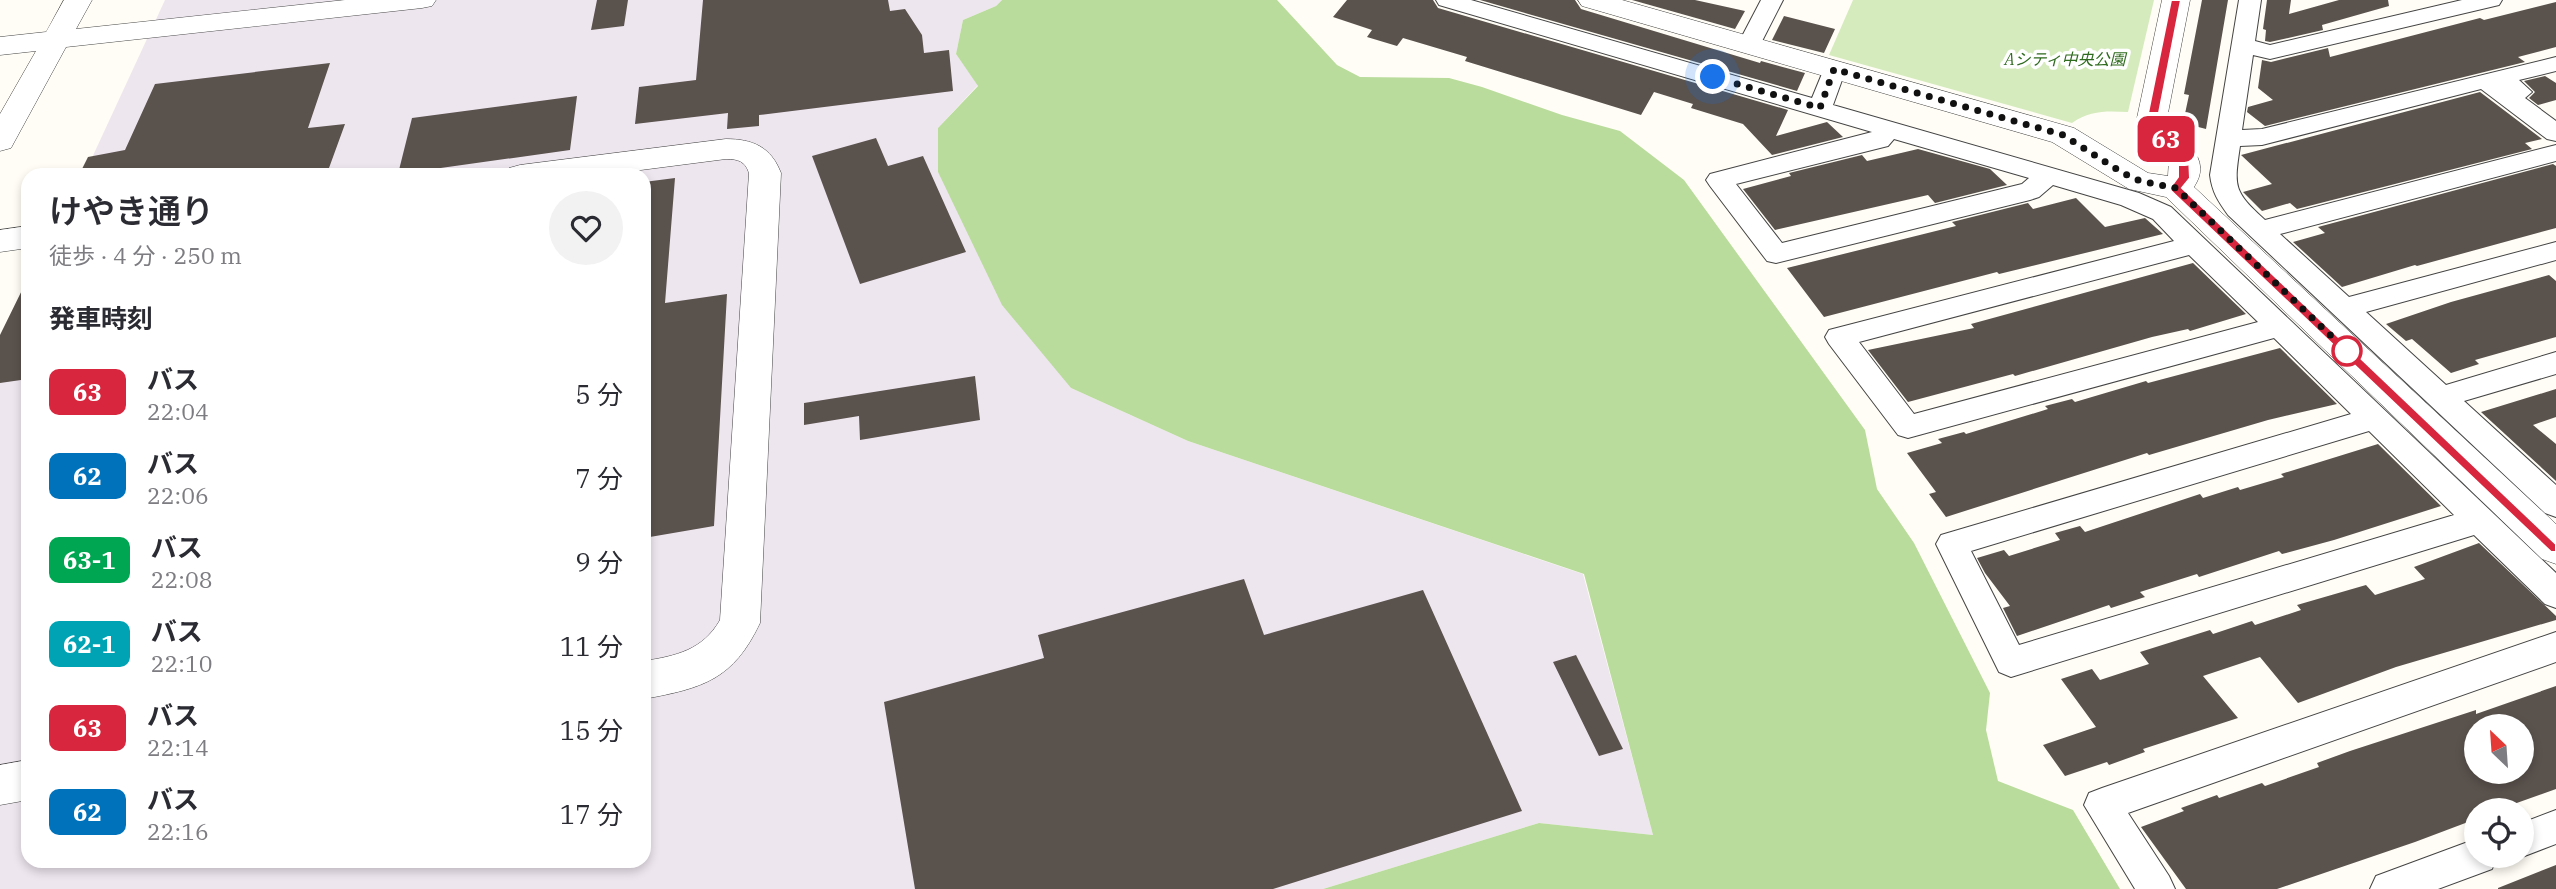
<!DOCTYPE html>
<html lang="ja">
<head>
<meta charset="utf-8">
<style>
	body { margin:0; font-family:"IBM Plex Serif","Noto Sans JP",serif; background:#f2f2f3; color:#2b2b33; height:100vh; display:flex; flex-direction:column; font-size:26px; white-space:nowrap }
	* { box-sizing:border-box; margin:0 }
	p { font-size:23px; color:#7c7c81 }
	.icon { flex:none; width:38px; height:38px; fill:none; stroke:currentColor; stroke-width:2; stroke-linecap:round; stroke-linejoin:round }
	.map { position:relative; flex:1; overflow:hidden }
	.details { position:absolute; left:21px; top:168px; width:630px; height:700px; display:flex; flex-direction:column; background:#fff; border-radius:21px; box-shadow:0 4px 10px #0003 }
	.details>* { flex:none }
	.badge { padding:0 14px; border-radius:10px; font-size:24px; line-height:46px }
	.needle { width:46px; rotate:335deg }
	.fabs { position:absolute; left:2464px; top:714px; display:grid; gap:14px }
	.fabs a { display:grid; place-items:center; width:70px; height:70px; border-radius:50%; background:#fff; box-shadow:0 4px 10px #0003; font-size:35px }
	.you { position:absolute; width:35px; height:35px; margin:-18px; border:5px solid #fff; border-radius:50%; background:#1a73e8; box-shadow:0 0 0 10px #1a73e833 }
	.map>.badge { position:absolute; translate:-50% -50%; box-shadow:0 0 0 4px #fff }
	h2 { padding:0 28px; font-size:26px; line-height:63px }
	.round { display:grid; place-items:center; flex:none; width:74px; height:74px; border-radius:37px; background:#f2f2f3 }
	.summary { display:flex; align-items:center; justify-content:space-between; height:119px; padding:0 28px }
	h1 { font-size:33px; font-weight:600; line-height:52px }
	ul { padding:0; list-style:none }
	li { display:flex; align-items:center; gap:21px; height:84px; padding:0 28px }
	li div { flex:1 }
	li b { display:block; font-size:26px }
	li em { font-style:normal }
	li .badge { min-width:77px; font-weight:700; text-align:center }
	.map>svg:first-child { display:block }
	.industrial { fill:#eee6ef }
	.green { fill:#d5ebbd }
	.forest { fill:#b9dc9c }
	.building { fill:#5a524d; fill-rule:evenodd }
	.lines { fill:none; stroke-linecap:round; stroke-linejoin:round }
	.minor-casing { stroke:#444; stroke-width:2 }
	.tertiary-casing { stroke:#444; stroke-width:1 }
	.minor { fill:#fff; fill-rule:evenodd }
	.tertiary { fill:#fff; fill-rule:evenodd }
	.line { fill:#d7263d; stroke:#fff; stroke-width:2 }
	.walk { stroke:#111; stroke-width:7; stroke-dasharray:0 12.6 }
	.stop-dot { fill:#fff; stroke:#d7263d; stroke-width:3.5 }
	.labels { text-anchor:middle; dominant-baseline:central; stroke-width:7; stroke-linejoin:round; paint-order:stroke }
	.far-park-label { font-size:16px; font-style:italic; fill:#2f6b1f; stroke:#fff }
</style>
</head>
<body>
<div class="map">
<svg width="2556" height="889" viewBox="0 0 2556 889">
	<rect width="100%" height="100%" fill="#fffdf5"/>
	<path class="industrial" d="M 165,0 L 1002,0 L 996,6 L 963,20 L 956,54 L 978,85 L 938,128 L 938,172 L 1071,388 L 1188,441 L 1583,574 L 1653,835 L 1539,823 L 1323,889 L 0,889 L 0,354 L 28,294 L 28,861 L 644,861 L 644,175 L 84,175 Z"/>
	<path class="green" d="M 1853,0 L 2154,0 L 2128,112 C 2107,111 2090,110 2072,123 L 1829,55 Z"/>
	<path class="forest" d="M 1002,0 L 1277,0 L 1337,65 L 1360,77 L 1449,78 L 1482,87 L 1562,115 L 1620,131 L 1684,180 L 1865,430 L 1877,489 L 1914,543 L 1990,693 L 1986,730 L 1998,781 L 2073,810 L 2120,889 L 1323,889 L 1539,823 L 1653,835 L 1584,574 L 1188,441 L 1071,388 L 1002,305 L 938,172 L 938,128 L 978,86 L 956,54 L 963,20 L 996,6 Z"/>
	<path class="building" d="M 597,0 L 628,0 L 624,26 L 591,30 Z
		M 703,0 L 888,0 L 890,11 L 905,9 L 922,35 L 924,53 L 949,50 L 953,91 L 759,115 L 759,126 L 727,129 L 728,113 L 635,124 L 639,87 L 696,80 Z
		M 1347,0 L 1433,0 L 1438,8 L 1788,110 L 1776,136 L 1827,122 L 1843,137 L 1772,155 L 1743,124 L 1691,108 L 1693,104 L 1654,92 L 1641,115 L 1465,61 L 1467,57 L 1403,38 L 1397,46 L 1367,37 L 1372,30 L 1333,17 Z
		M 1480,0 L 1575,0 L 1581,9 L 1760,63 L 1761,61 L 1805,73 L 1797,91 Z
		M 1632,0 L 1695,0 L 1745,11 L 1735,29 Z
		M 2202,0 L 2228,0 L 2206,129 L 2183,123 L 2189,95 L 2184,94 Z
		M 2267,0 L 2291,0 L 2289,14 L 2339,0 L 2388,0 L 2389,6 L 2322,25 L 2323,30 L 2270,42 L 2265,41 L 2266,30 L 2263,29 Z
		M 2556,2 L 2556,47 L 2518,57 L 2525,62 L 2265,126 L 2247,112 L 2248,107 L 2273,100 L 2258,88 L 2262,60 L 2271,62 L 2328,48 L 2330,57 L 2480,18 L 2484,20 Z
		M 1784,16 L 1835,29 L 1824,53 L 1772,40 Z
		M 330,63 L 308,128 L 345,124 L 329,168 L 271,175 L 239,175 L 242,170 L 196,175 L 79,175 L 88,157 L 125,150 L 155,84 Z
		M 2545,76 L 2556,83 L 2556,100 L 2538,105 L 2529,98 L 2535,92 L 2524,81 Z
		M 2480,92 L 2542,139 L 2525,143 L 2532,149 L 2297,209 L 2290,203 L 2262,211 L 2243,192 L 2272,184 L 2241,155 Z
		M 577,96 L 570,150 L 398,174 L 412,118 Z
		M 876,138 L 888,166 L 923,156 L 966,252 L 860,284 L 812,156 Z
		M 1918,149 L 1990,169 L 2007,185 L 1935,203 L 1928,195 L 1775,230 L 1743,189 L 1791,176 L 1789,173 L 1862,155 L 1867,161 Z
		M 2553,164 L 2556,166 L 2556,228 L 2417,266 L 2415,265 L 2342,287 L 2293,242 L 2325,233 L 2318,227 Z
		M 675,178 L 665,303 L 727,294 L 714,526 L 644,538 L 644,182 Z
		M 2076,198 L 2105,227 L 2145,218 L 2163,234 L 1999,274 L 1997,272 L 1824,317 L 1787,268 L 1956,226 L 1952,222 L 2028,203 L 2033,209 Z
		M 2193,263 L 2246,314 L 2190,331 L 2188,329 L 2152,337 L 2015,376 L 2013,374 L 1908,402 L 1868,350 L 1974,328 L 1971,324 Z
		M 2549,275 L 2556,281 L 2556,337 L 2475,360 L 2479,364 L 2451,373 L 2412,339 L 2406,341 L 2386,324 L 2451,302 Z
		M 28,278 L 28,379 L 0,383 L 0,335 Z
		M 2280,348 L 2337,404 L 2268,420 L 2149,455 L 2147,453 L 1946,517 L 1929,494 L 1936,492 L 1907,453 L 1942,443 L 1938,439 L 1964,432 L 1966,434 L 2048,409 L 2045,406 L 2072,399 L 2075,402 L 2146,381 L 2148,383 Z
		M 975,376 L 980,420 L 860,440 L 859,416 L 804,425 L 804,403 Z
		M 2556,389 L 2556,417 L 2533,425 L 2556,444 L 2556,481 L 2481,412 Z
		M 2378,444 L 2441,506 L 2334,540 L 2282,554 L 2279,551 L 2199,577 L 2197,574 L 2140,592 L 2145,597 L 2111,608 L 2109,605 L 2017,636 L 2003,608 L 2010,606 L 1985,573 L 1977,558 L 2004,550 L 2009,556 L 2060,540 L 2055,533 L 2080,526 L 2085,532 L 2200,494 L 2203,498 L 2238,487 L 2240,490 L 2284,477 L 2281,474 Z
		M 2479,543 L 2556,616 L 2556,620 L 2396,667 L 2298,703 L 2260,657 L 2203,676 L 2238,718 L 2143,749 L 2145,752 L 2109,765 L 2107,762 L 2065,776 L 2043,745 L 2096,727 L 2061,679 L 2092,669 L 2100,680 L 2149,664 L 2140,652 L 2210,630 L 2213,634 L 2252,621 L 2255,625 L 2301,610 L 2297,605 L 2366,585 L 2375,595 L 2425,579 L 2414,567 Z
		M 1244,579 L 1264,635 L 1423,590 L 1522,811 L 1273,889 L 915,889 L 884,702 L 1044,658 L 1038,635 Z
		M 1576,655 L 1623,749 L 1599,756 L 1553,662 Z
		M 2556,686 L 2556,789 L 2497,810 L 2476,810 L 2476,819 L 2415,842 L 2277,889 L 2186,889 L 2141,827 L 2184,811 L 2181,808 L 2217,795 L 2219,798 L 2262,783 L 2265,786 L 2319,767 L 2317,763 L 2350,751 L 2476,710 L 2476,714 ZM 2476,726 L 2522,726 L 2522,772 L 2476,772 Z
		M 2556,865 L 2556,889 L 2498,889 L 2498,888 Z"/>
	<g class="lines">
		<g class="minor-casing">
			<path id="minor" d="M 1436,0 L 1471,0 L 1812,98 L 1826,64 L 1834,62 L 1842,64 L 1846,69 L 1833,105 L 2139,193 L 2171,207 L 2556,573 L 2556,608 L 2545,604 L 2474,535 L 2011,677 L 1999,672 L 1936,544 L 1941,535 L 2351,414 L 2274,338 L 1908,438 L 1898,435 L 1829,344 L 1825,337 L 1829,330 L 2174,241 L 2153,219 L 2121,205 L 2053,185 L 2039,197 L 2030,200 L 1776,263 L 1767,261 L 1710,186 L 1706,180 L 1710,174 L 1872,132 L 1439,5 ZM 1894,139 L 2029,178 L 2022,184 L 1782,243 L 1736,184 L 1888,146 ZM 2189,255 L 2258,322 L 1914,414 L 1859,342 ZM 2369,431 L 2454,515 L 2019,645 L 1971,551 Z
				M 1761,0 L 1783,0 L 1758,49 L 1742,49 L 1738,44 Z
				M 2239,0 L 2261,0 L 2255,41 L 2270,45 L 2462,0 L 2502,0 L 2499,5 L 2270,59 L 2253,55 L 2242,130 L 2262,129 L 2556,57 L 2556,71 L 2519,80 L 2532,92 L 2525,98 L 2556,121 L 2556,141 L 2547,139 L 2481,89 L 2262,145 L 2240,146 C 2234,187 2233,191 2265,220 L 2556,145 L 2556,161 L 2280,234 L 2349,297 L 2556,242 L 2556,260 L 2366,312 L 2446,385 L 2556,352 L 2556,374 L 2464,401 L 2556,485 L 2556,517 L 2545,513 L 2228,215 C 2218,201 2212,192 2210,175 Z
				M 2556,632 L 2556,662 L 2128,813 L 2169,876 L 2175,889 L 2135,889 L 2084,805 L 2089,793 L 2102,788 Z
				M 2556,810 L 2556,844 L 2522,857 L 2518,856 L 2522,856 L 2522,823 Z
				M 2476,839 L 2476,856 L 2497,856 L 2492,869 L 2438,889 L 2370,889 L 2376,876 Z"/>
		</g>
		<g class="tertiary-casing">
			<path id="tertiary" d="M 64,0 L 92,0 L 76,29 L 345,0 L 436,0 L 432,6 L 422,8 L 66,47 L 11,148 L 0,151 L 0,114 L 36,51 L 0,55 L 0,37 L 46,32 Z
				M 1578,0 L 1622,0 L 2074,128 L 2148,173 L 2168,176 L 2169,159 L 2151,141 L 2137,118 L 2162,0 L 2190,0 L 2167,118 C 2181,141 2214,157 2194,187 L 2556,524 L 2556,564 L 2542,559 L 2166,197 L 2129,189 L 2052,142 L 1582,6 Z
				M 726,139 C 753,139 771,147 781,173 L 760,623 C 733,680 703,688 644,699 L 644,661 C 676,656 703,650 720,620 L 749,173 C 745,161 738,159 726,159 L 602,175 L 504,175 L 509,168 L 520,165 Z
				M 28,226 L 28,248 L 0,252 L 0,230 Z
				M 28,760 L 28,800 L 0,805 L 0,765 Z"/>
		</g>
		<use href="#minor" class="minor"/>
		<use href="#tertiary" class="tertiary"/>
	</g>
	<path class="line" d="M 2171,0 L 2181,0 L 2158,118 L 2166,132 L 2189,156 L 2190,178 L 2182,188 L 2556,544 L 2556,552 L 2551,552 L 2171,191 L 2170,188 L 2178,177 L 2178,157 L 2158,136 L 2147,118 Z"/>
	<g class="lines">
		<path class="walk" d="M 1713,77 L 1820,108 L 1834,69 L 2063,135 L 2123,173 L 2140,181 L 2176,188 L 2347,351"/>
	</g>
	<circle class="stop-dot" cx="2347" cy="351" r="14"/>
	<g class="labels">
		<g class="far-park-label">
			<text x="2065" y="59">Aシティ中央公園</text>
		</g>
	</g>
</svg>
<div class="fabs">
<a><svg class="needle" viewBox="-14 -14 28 28"><path d="M0-13l5 13h-10z" fill="#e53935"/><path d="M0 13l5-13h-10z" fill="#7c7c81"/></svg></a>
<a><svg class="icon" aria-label="locate" viewBox="0 0 24 24"><circle cx="12" cy="12" r="6"/><path d="M12 2v4M12 18v4M2 12h4M18 12h4"/></svg></a>
</div>
<div class="you" style="left:1713px;top:77px"></div>
<b class="badge" style="left:2166px;top:139px;background:#d7263d;color:#fff">63</b>
<section class="details">
<div class="summary"><div><h1>けやき通り</h1><p>徒歩 · 4 分 · 250 m</p></div><a class="round"><svg class="icon" aria-label="heart" viewBox="0 0 24 24"><path d="M12 20l-8-8c-3-5 5-10 8-4 3-6 11-1 8 4z"/></svg></a></div>
<h2>発車時刻</h2>
<ul>
<li><span class="badge" style="background:#d7263d;color:#fff">63</span><div><b>バス</b><p>22:04</p></div><em>5 分</em></li>
<li><span class="badge" style="background:#0072bc;color:#fff">62</span><div><b>バス</b><p>22:06</p></div><em>7 分</em></li>
<li><span class="badge" style="background:#00a651;color:#fff">63-1</span><div><b>バス</b><p>22:08</p></div><em>9 分</em></li>
<li><span class="badge" style="background:#00a3b4;color:#fff">62-1</span><div><b>バス</b><p>22:10</p></div><em>11 分</em></li>
<li><span class="badge" style="background:#d7263d;color:#fff">63</span><div><b>バス</b><p>22:14</p></div><em>15 分</em></li>
<li><span class="badge" style="background:#0072bc;color:#fff">62</span><div><b>バス</b><p>22:16</p></div><em>17 分</em></li>
</ul>
</section>
</div>
</body>
</html>
